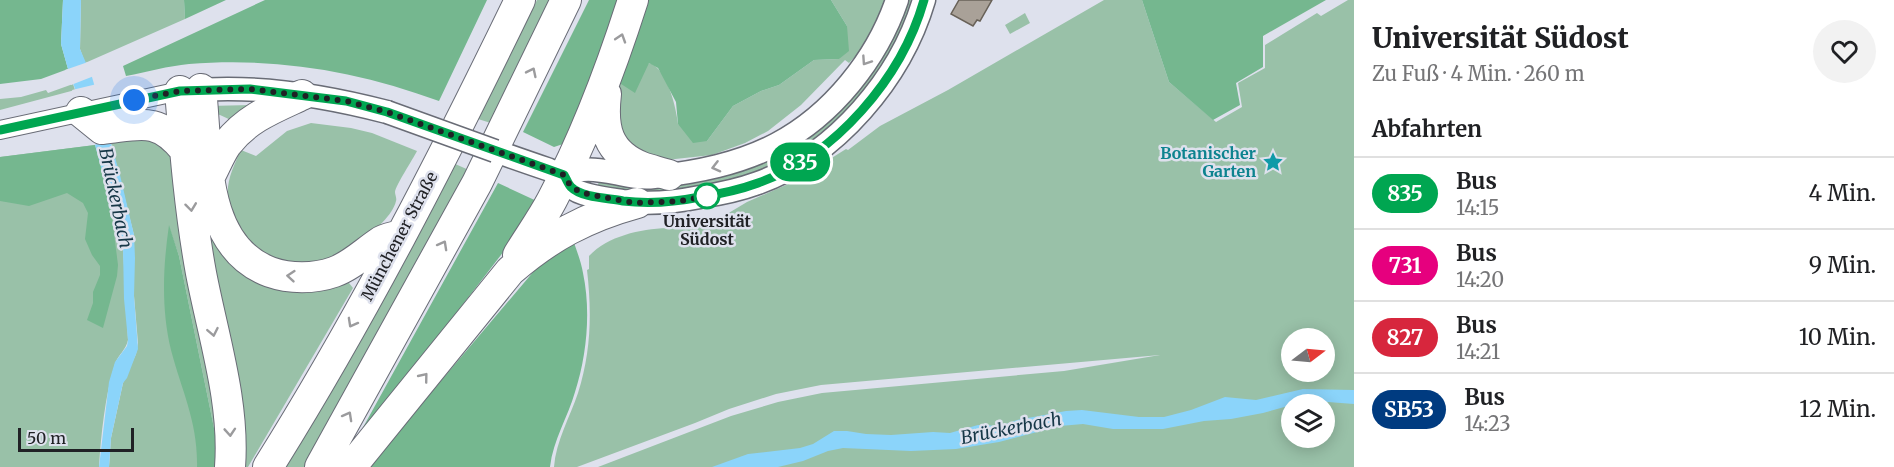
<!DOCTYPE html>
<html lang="de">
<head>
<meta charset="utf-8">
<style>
	body { margin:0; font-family:Merriweather,serif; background:#f2f2f2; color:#202124; height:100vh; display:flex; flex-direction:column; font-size:22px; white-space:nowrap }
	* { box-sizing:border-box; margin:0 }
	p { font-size:20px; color:#757577 }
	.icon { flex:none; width:33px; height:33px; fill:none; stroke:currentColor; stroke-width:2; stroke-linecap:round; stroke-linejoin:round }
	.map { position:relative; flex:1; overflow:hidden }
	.details { display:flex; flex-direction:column; background:#fff; width:540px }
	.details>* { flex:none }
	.badge { padding:0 12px; border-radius:20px; font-size:21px; line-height:39px }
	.needle { width:39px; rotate:74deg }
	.controls { position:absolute; left:1281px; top:328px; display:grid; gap:12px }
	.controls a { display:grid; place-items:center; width:54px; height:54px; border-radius:50%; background:#fff; box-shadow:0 3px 15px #0003; font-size:30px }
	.scale { position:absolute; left:18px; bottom:15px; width:116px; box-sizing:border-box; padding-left:6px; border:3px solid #202125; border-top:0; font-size:16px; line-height:21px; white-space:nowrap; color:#202125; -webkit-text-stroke:4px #dee1ed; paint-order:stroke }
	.you { position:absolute; width:30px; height:30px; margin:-15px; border:4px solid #fff; border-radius:50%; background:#1a73e8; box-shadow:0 0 0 9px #1a73e833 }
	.map>.badge { position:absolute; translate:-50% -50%; box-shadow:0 0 0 3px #fff }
	h2 { padding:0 18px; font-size:22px; line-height:54px }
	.round { display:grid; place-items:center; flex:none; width:63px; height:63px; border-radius:32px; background:#f2f2f2 }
	.overview { display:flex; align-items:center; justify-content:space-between; height:102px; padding:0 18px }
	h1 { font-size:28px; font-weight:800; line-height:45px }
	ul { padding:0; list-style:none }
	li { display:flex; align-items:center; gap:18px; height:72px; padding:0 18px; border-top:2px solid #e0e0e0 }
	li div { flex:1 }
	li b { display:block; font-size:22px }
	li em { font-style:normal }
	li .badge { min-width:66px; font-weight:700; text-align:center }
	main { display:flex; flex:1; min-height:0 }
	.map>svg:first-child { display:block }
	.green { fill:#99c1a8; fill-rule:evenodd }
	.forest { fill:#75b78f }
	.water { fill:#8bd4fa }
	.pier { fill:#dee1ed }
	.building { fill:#a9a198; stroke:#686158; stroke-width:1.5 }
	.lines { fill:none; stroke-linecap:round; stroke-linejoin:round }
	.minor-casing { stroke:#696c76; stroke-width:20 }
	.tertiary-casing { stroke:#696c76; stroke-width:25 }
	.trunk-casing { stroke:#696c76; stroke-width:32 }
	.minor { stroke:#fff; stroke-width:18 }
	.tertiary { stroke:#fff; stroke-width:22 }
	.trunk { stroke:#fff; stroke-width:30 }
	.tertiary-bridge-casing { stroke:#696c76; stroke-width:25; stroke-linecap:butt }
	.tertiary-bridge { stroke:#fff; stroke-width:22 }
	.oneway { stroke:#9b9b9d }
	.line-casing { stroke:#fff; stroke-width:14 }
	.line { stroke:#00a651; stroke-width:9 }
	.walk { stroke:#202125; stroke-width:6; stroke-dasharray:0 10.8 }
	.stop-dot { fill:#fff; stroke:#00a651; stroke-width:3 }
	.labels { text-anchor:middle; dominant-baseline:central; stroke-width:5; stroke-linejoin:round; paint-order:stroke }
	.culture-label { font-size:16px; font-weight:bold; fill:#0d838f; stroke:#dee1ed; text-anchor:end }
	.stop-label { font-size:16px; font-weight:bold; fill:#202125; stroke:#dee1ed }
	.street-label { font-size:16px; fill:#202125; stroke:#dee1ed }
	.water-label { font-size:18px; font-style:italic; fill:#163747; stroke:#dee1ed }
</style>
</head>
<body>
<main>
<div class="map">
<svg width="1354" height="467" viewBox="0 0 1354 467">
	<rect width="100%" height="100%" fill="#dee1ed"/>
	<path class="green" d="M 81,0 L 184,0 L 185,19 L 85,63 L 80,49 Z
		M 537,0 L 558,0 L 494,124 L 478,119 Z
		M 831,0 L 889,0 C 877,23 868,46 849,63 L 845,60 L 801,105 L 768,131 L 745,143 L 712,155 L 666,160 L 631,147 L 616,130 L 618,82 L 649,63 C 667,68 676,107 678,124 L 707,141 L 733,106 L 761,91 L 779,85 L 814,60 L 839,59 L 847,26 Z
		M 906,0 L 917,0 L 889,63 L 830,130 L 777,164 L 734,182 L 655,193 L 597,187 L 600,179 L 796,141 Z
		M 1104,0 L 1142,0 L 1169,82 L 1216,122 L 1242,107 L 1238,83 L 1265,68 L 1265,45 L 1317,13 L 1321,16 L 1348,0 L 1354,0 L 1354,467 L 598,467 L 731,416 L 778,402 L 822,393 L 1064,371 L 1160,355 L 821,385 L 776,394 L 729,409 L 695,423 L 577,467 L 554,467 C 556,441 570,417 578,393 C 591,352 592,313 587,270 L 589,269 L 589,256 C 608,236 640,229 667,228 C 678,227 690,230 701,227 C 708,226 716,222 723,219 L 722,217 L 747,202 L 795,181 L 846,149 L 848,150 L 880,126 L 948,90 ZM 1292,339 L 1324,339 L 1324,372 L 1292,372 ZM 1292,405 L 1324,405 L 1324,438 L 1292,438 Z
		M 1025,13 L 1030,23 L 1010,34 L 1005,25 Z
		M 73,84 L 75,90 L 0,110 L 0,99 L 21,97 L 46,90 L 48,93 Z
		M 251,105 L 233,121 L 220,115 L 209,112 L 208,106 Z
		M 311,123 L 351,128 L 372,133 L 417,151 C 413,159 396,185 395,192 C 395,195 397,198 396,201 C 393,215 374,231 364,239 C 359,243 353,246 348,249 C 337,255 327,261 314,263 C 272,269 235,239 228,198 C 226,181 234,165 241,150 L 256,156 L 287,131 Z
		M 145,139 L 170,149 L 217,408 L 218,467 L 215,433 L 179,256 L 169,227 L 182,383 L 191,411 L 198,445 L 197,467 L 109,467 L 111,438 L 123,383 L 136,354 L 138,343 L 134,296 L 134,235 L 111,143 Z
		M 95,145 L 123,248 L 128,340 C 126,350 118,355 115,364 C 105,395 101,435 99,467 L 0,467 L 0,157 Z
		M 453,163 L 471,171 L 373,348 L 305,467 L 281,467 Z
		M 211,227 L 221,247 L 345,278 L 353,288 L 248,467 L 243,467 L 203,228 Z"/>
	<path class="forest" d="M 0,0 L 63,0 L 61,44 L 68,69 L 41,79 L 0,84 Z
		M 184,0 L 226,0 L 185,19 Z
		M 265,0 L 487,0 L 439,101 C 358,71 275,57 189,64 C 168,66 147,72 126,76 L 123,66 Z
		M 589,0 L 622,0 L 566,143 L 554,147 L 523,132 Z
		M 646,0 L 831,0 L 847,26 L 849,51 L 839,59 L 814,60 L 779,85 L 761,91 L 733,106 L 707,141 L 693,143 L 678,124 L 676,102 L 658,68 L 649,63 L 635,93 L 618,82 Z
		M 1142,0 L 1326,0 L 1263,36 L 1263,67 L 1236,83 L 1240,105 L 1213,120 L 1169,82 Z
		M 95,145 L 108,186 L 118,265 L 117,276 L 103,328 L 87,320 L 93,303 L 93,292 L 100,275 L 100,266 L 92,255 L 85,239 L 88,213 L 83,203 L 67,193 L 29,206 L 0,201 L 0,157 Z
		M 498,183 L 541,203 L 350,451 Z
		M 169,225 L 179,256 L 215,433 L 218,467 L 197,467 C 198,422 182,392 171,350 C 161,309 163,266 169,225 Z
		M 572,237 C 576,249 581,261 583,273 C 591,311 587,355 575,392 C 568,417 553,440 550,467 L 368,467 L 556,245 Z"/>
	<path class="water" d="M 63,0 L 81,0 L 80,49 L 92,77 L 120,175 L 134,235 L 135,258 L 134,296 L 138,349 L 127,378 L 123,383 L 111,438 L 109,467 L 99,467 L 109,382 L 115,362 L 127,346 L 128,340 L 124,299 L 123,248 L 95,145 L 68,69 L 61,44 Z
		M 1303,389 L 1354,390 L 1354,404 L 1315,401 L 1295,404 L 1263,413 L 1231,419 L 1204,421 L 1163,429 L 1113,429 L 1083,424 L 1060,426 L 999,442 L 956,449 L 911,451 L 843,448 L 828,451 L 803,461 L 778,467 L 712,467 L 748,454 L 800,448 L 813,444 L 834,431 L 847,431 L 866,434 L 891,435 L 933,432 L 950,433 L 978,425 L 1001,426 L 1017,420 L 1066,411 L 1082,410 L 1139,417 L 1164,417 L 1191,410 L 1225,397 L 1256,400 Z"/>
	<path class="pier" d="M 88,62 L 94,76 L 71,85 L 65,70 Z
		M 97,84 L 114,142 L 92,145 L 72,90 Z"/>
	<path class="building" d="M 959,0 L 992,0 L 980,21 L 977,20 L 973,26 L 951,14 Z"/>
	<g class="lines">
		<g class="minor-casing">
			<path id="minor" d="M 0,130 L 180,91"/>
		</g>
		<g class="tertiary-casing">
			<path id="tertiary" d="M 187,91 C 254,84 322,95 387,112
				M 495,151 C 512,157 529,163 547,169 C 552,171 559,174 564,175 C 570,175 576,170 582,170 C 605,167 630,180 654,177 C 697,172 739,164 777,144 C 832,115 877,59 897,0
				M 564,175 C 566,178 568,184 571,187 C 580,196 610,199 623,201 C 649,205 675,202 700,197 C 720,194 739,190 758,183 C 836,155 901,78 924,0"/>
		</g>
		<g class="trunk-casing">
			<path id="trunk" d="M 201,89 C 208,149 200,246 270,272 C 290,279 314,279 334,272 C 351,266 365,252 380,242 C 385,238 395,237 401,235
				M 180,91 C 185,152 190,213 201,273 C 213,336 235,402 230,467
				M 606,94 C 602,128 607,153 642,167 C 650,170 660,172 669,175
				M 81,112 L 102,129 C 140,125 157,116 184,149
				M 209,178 C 215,167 220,154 227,144 C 247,118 274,108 302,95
				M 518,255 C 529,237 542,219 552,200 C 586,136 611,69 633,0
				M 268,467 C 362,317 443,159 520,0
				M 320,467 L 477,183 L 566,0
				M 351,467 L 510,271 C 549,237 586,217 637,203"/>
		</g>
		<use href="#minor" class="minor"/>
		<use href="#tertiary" class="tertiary"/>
		<use href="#trunk" class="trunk"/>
		<g class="tertiary-bridge-casing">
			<path id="tertiary-bridge" d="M 387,112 L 495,151"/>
		</g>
		<use href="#tertiary-bridge" class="tertiary-bridge"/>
	</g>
	<defs><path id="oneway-chevron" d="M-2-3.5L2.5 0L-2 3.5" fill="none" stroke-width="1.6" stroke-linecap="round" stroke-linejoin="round" transform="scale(1.5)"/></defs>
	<g class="oneway">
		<use href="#oneway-chevron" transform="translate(621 38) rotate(-72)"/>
		<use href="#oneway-chevron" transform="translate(866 61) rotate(124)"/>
		<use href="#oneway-chevron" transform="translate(532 72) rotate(-64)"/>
		<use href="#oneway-chevron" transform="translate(716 167) rotate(166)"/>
		<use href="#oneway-chevron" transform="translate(191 207) rotate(83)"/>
		<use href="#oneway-chevron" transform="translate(443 245) rotate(-61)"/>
		<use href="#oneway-chevron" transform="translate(291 276) rotate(-175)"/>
		<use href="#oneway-chevron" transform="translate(352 323) rotate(119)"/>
		<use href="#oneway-chevron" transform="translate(213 332) rotate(79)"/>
		<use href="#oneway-chevron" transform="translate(424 377) rotate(-51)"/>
		<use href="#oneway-chevron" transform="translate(348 416) rotate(-61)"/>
		<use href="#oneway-chevron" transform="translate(230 432) rotate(86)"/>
	</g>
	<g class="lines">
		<g class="line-casing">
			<path id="line" d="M 0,130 L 180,91 L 250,89 L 346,101 L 387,112 L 564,175 C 566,178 568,184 571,187 C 582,198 608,198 623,201 C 649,204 675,202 700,197 C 720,194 739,190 758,183 C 835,156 902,78 924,0"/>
		</g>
		<use href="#line" class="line"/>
		<path class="walk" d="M 134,100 L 180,91 L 250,89 L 346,101 L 387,112 L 564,175 L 571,187 L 583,193 L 623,201 L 637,203 L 681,201 L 707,196"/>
	</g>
	<defs>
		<g id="sight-bare" transform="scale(1.62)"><path d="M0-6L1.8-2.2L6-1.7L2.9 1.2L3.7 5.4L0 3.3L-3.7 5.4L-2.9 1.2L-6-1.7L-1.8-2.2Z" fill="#0f9aa8" stroke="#dee1ed" stroke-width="2.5" paint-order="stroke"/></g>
	</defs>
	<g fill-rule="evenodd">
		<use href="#sight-bare" x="1273" y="162"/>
	</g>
	<circle class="stop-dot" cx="707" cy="196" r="12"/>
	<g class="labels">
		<g class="culture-label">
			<text x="1256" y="153">Botanischer<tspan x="1256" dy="18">Garten</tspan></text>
		</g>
		<g class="stop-label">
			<text x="707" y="221">Universität<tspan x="707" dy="18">Südost</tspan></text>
		</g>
		<g class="street-label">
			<text transform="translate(399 236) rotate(-62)">Münchener Straße</text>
		</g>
		<g class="water-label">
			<text transform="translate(116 198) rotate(78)">Brückerbach</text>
			<text transform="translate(1011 428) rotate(-11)">Brückerbach</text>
		</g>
	</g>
</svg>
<div class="controls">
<a><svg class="needle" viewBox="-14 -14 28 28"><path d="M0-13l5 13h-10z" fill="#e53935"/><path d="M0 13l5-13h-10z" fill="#757577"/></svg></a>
<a><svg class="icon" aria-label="layers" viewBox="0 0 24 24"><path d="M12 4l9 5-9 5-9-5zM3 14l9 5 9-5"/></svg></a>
</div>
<div class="scale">50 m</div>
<div class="you" style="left:134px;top:100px"></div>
<b class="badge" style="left:800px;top:162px;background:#00a651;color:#fff">835</b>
</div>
<section class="details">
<div class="overview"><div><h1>Universität Südost</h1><p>Zu Fuß · 4 Min. · 260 m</p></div><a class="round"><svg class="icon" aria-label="heart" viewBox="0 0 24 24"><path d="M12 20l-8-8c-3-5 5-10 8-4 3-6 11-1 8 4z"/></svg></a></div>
<h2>Abfahrten</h2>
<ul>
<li><span class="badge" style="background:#00a651;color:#fff">835</span><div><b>Bus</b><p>14:15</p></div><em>4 Min.</em></li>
<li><span class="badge" style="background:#e6007e;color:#fff">731</span><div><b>Bus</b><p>14:20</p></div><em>9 Min.</em></li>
<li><span class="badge" style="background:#d7263d;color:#fff">827</span><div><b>Bus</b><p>14:21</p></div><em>10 Min.</em></li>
<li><span class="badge" style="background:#003b80;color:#fff">SB53</span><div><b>Bus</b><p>14:23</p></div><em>12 Min.</em></li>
</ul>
</section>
</main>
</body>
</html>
